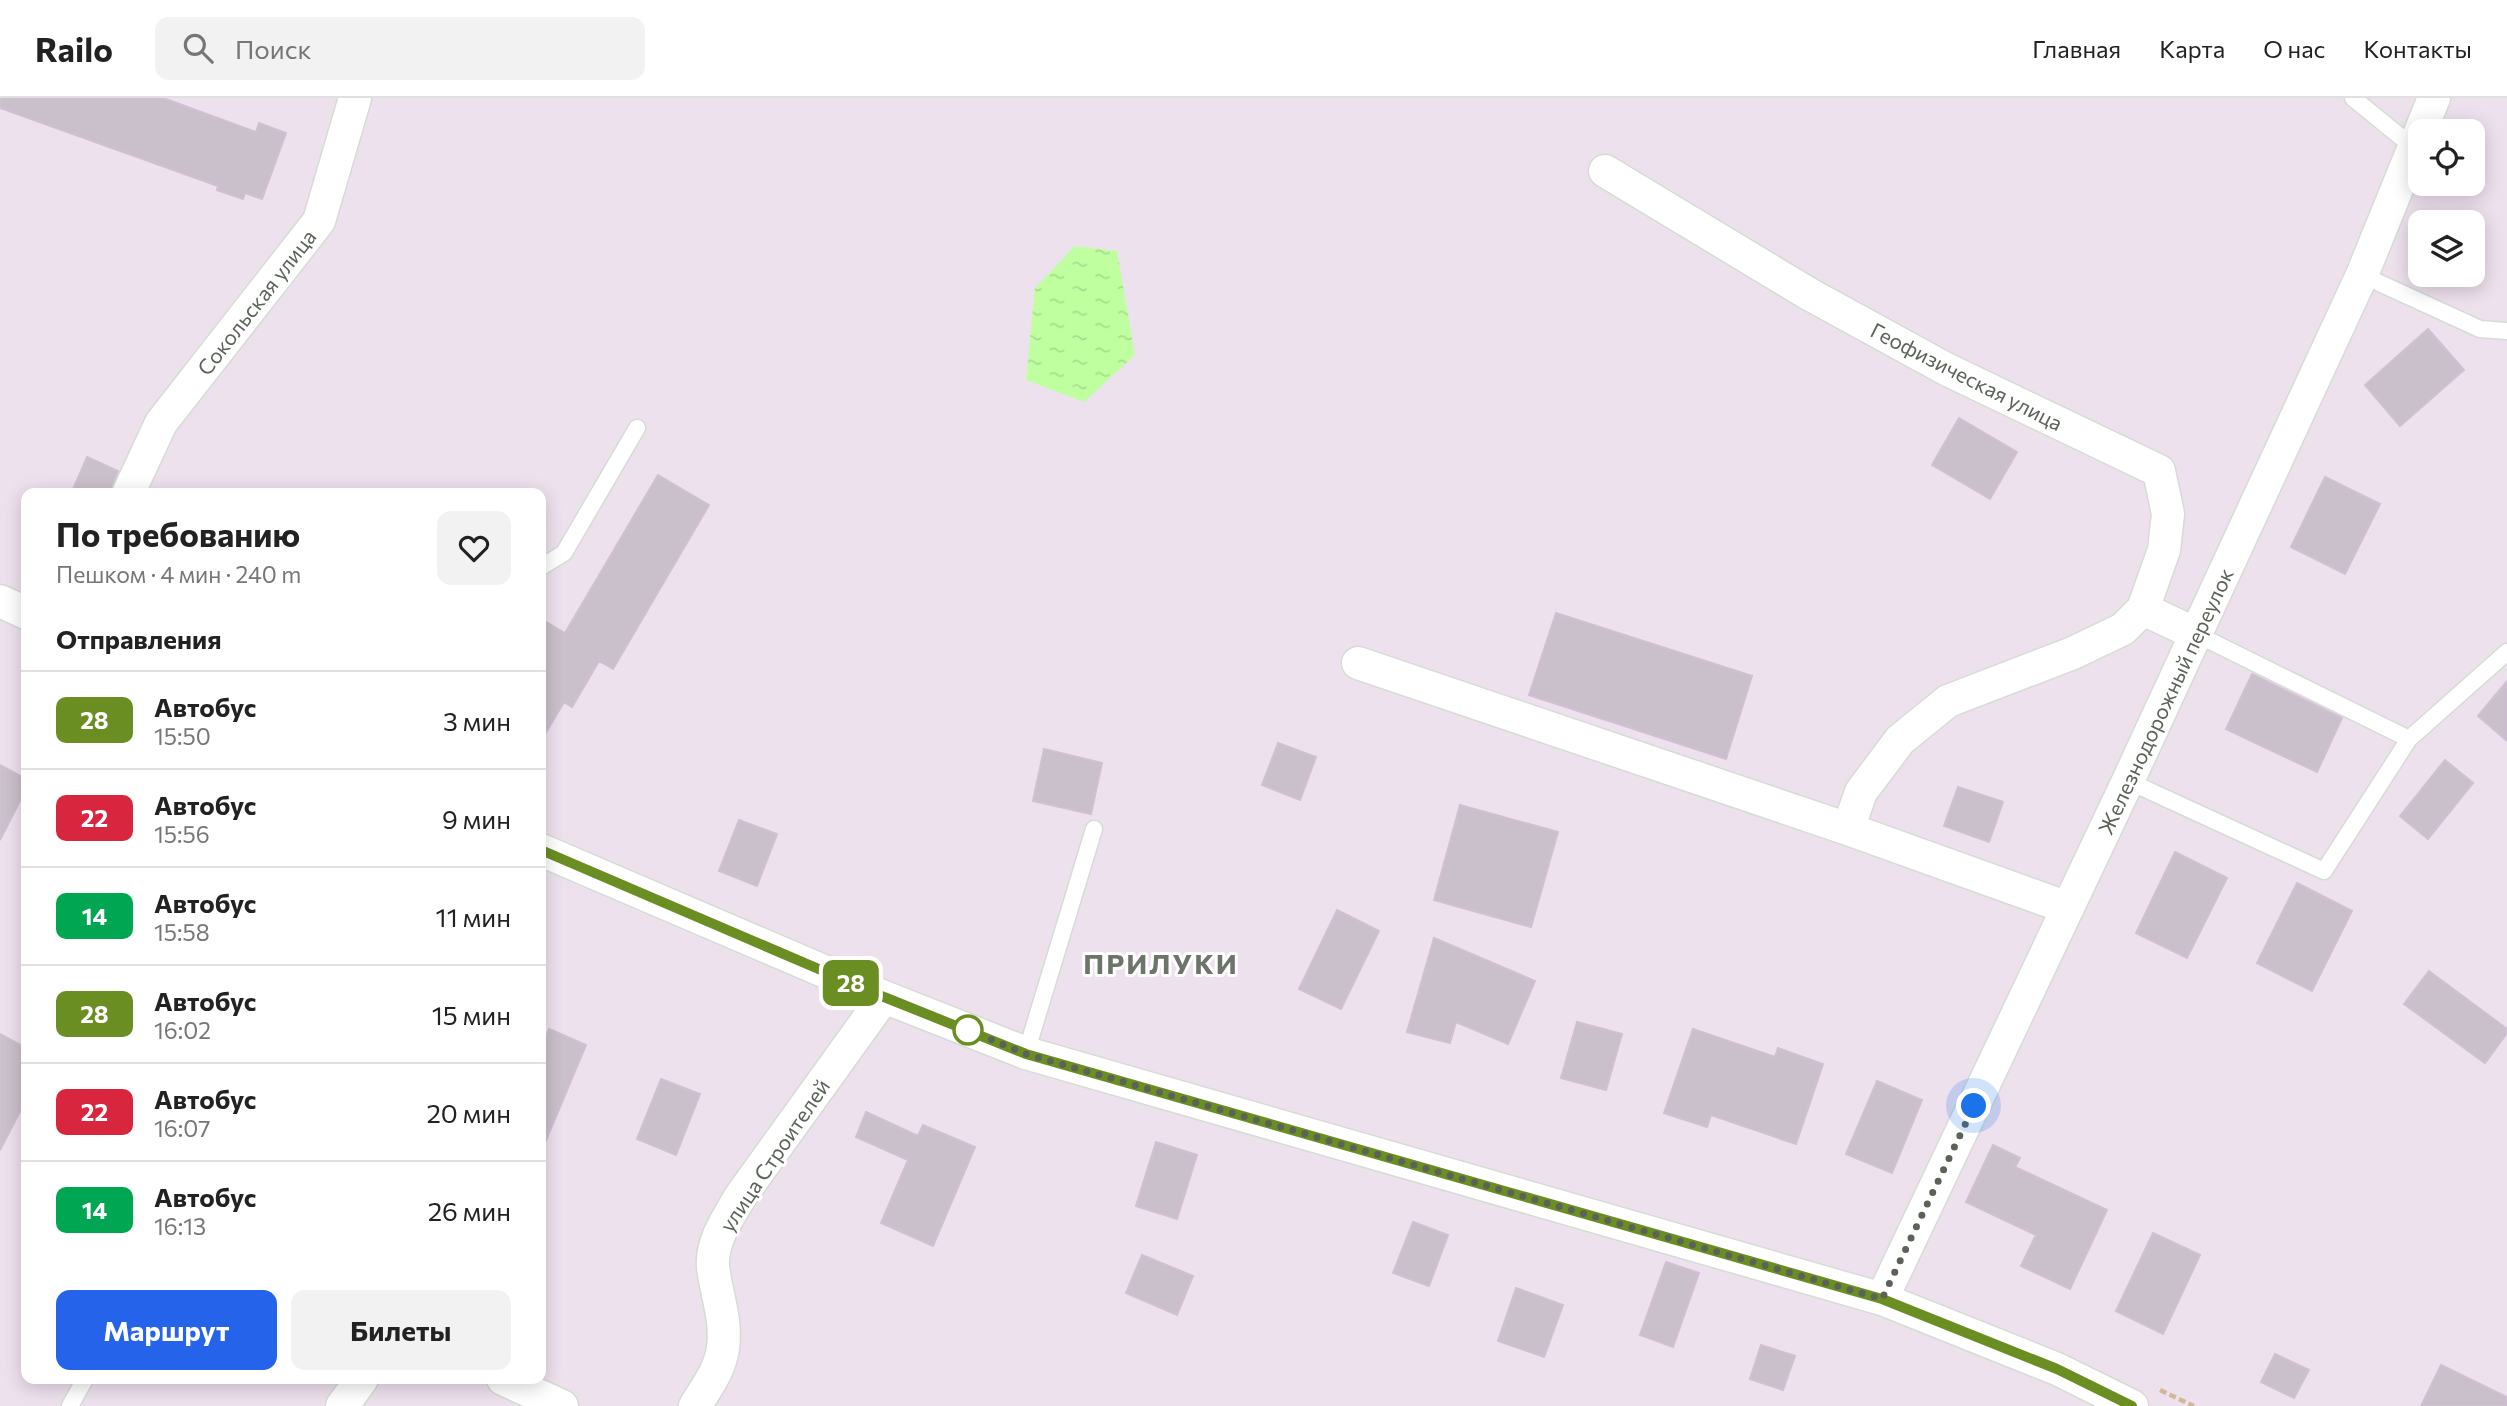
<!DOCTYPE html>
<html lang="ru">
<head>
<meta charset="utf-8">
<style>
	body { margin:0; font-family:Commissioner,sans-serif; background:#f2f2f2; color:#222; height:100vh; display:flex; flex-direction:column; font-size:26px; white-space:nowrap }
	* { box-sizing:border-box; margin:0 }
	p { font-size:23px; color:#767676 }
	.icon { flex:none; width:38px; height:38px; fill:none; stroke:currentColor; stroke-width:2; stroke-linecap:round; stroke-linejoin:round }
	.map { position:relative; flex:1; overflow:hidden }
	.panel { position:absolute; left:21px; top:390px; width:525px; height:896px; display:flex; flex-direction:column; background:#fff; border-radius:14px; box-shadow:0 4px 18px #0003 }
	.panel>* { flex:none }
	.badge { padding:0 14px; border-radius:10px; font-size:24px; line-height:46px }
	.fabs { position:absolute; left:2408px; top:21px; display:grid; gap:14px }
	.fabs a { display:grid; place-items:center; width:77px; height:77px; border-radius:14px; background:#fff; box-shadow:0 4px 18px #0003; font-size:35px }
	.you { position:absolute; width:35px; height:35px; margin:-18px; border:5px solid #fff; border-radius:50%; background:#1a73e8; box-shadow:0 0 0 10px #1a73e833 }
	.map>.badge { position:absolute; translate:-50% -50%; box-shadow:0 0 0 4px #fff }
	h2 { padding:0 35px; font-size:26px; line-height:63px }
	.round { display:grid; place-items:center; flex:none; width:74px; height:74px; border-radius:14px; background:#f2f2f2 }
	.headline { display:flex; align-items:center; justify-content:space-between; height:119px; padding:0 35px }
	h1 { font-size:33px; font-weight:700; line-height:52px }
	.button { display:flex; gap:14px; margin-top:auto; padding:14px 35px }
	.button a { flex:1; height:80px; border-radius:14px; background:#2563eb; color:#fff; font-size:28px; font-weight:700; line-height:80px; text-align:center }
	.button a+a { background:#f2f2f2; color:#222 }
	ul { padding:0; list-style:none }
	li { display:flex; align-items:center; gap:21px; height:98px; padding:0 35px; border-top:2px solid #e0e0e0 }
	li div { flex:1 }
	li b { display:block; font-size:26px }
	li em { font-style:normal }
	li .badge { min-width:77px; font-weight:700; text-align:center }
	header { display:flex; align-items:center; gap:42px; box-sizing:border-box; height:98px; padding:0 35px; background:#fff; border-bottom:2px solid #e0e0e0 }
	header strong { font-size:33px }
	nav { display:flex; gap:38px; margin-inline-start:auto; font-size:24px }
	.search { width:490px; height:63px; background:#f2f2f2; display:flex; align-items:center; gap:18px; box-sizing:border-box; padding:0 24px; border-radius:14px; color:#767676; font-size:26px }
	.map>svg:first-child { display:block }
	.water { fill:url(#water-ripples) }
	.building { fill:#cac0cb; stroke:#d1bfd3; stroke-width:2 }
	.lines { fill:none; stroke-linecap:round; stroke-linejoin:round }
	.service-casing { stroke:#d5dcd4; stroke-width:19 }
	.minor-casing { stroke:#d5dcd4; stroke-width:35 }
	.path { stroke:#d2b799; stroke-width:4.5; stroke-dasharray:7 3.5; stroke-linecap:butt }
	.service { stroke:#fff; stroke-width:16 }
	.minor { stroke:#fff; stroke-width:32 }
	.line-casing { stroke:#fff; stroke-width:16 }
	.line { stroke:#6b8e23; stroke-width:10 }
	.walk { stroke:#5b6359; stroke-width:7; stroke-dasharray:0 12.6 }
	.stop-dot { fill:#fff; stroke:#6b8e23; stroke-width:3.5 }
	.labels { text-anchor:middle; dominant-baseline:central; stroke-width:6; stroke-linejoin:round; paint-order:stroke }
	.street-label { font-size:21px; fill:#5b6359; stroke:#fff }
	.district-label { font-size:28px; font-weight:bold; letter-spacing:2px; fill:#6d756a; stroke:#fff }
</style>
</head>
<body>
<header>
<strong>Railo</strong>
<div class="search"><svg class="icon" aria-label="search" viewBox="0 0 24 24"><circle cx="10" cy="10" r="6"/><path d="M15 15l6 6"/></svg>Поиск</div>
<nav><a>Главная</a><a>Карта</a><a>О нас</a><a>Контакты</a></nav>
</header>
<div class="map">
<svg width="2507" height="1308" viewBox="0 0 2507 1308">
	<defs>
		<pattern id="water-ripples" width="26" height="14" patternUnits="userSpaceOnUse" patternTransform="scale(1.75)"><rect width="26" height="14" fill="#bfffa0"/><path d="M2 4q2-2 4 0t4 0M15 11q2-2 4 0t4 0" fill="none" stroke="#a6dd8c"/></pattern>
	</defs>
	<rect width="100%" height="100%" fill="#eee1ee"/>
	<path class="water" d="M 1075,148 L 1117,153 L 1135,257 L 1084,304 L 1026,282 L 1035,190 Z"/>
	<path class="building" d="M 0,0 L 163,0 L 256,34 L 259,25 L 286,35 L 262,101 L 245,95 L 243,101 L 217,92 L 218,88 L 0,10 Z
		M 2428,231 L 2464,272 L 2400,328 L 2365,287 Z
		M 1959,320 L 2017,354 L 1990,401 L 1932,367 Z
		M 87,359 L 118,373 L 110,396 L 71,396 Z
		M 658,377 L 709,407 L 613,571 L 599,563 L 572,609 L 564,604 L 541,643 L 541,521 L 565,535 Z
		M 2325,379 L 2380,406 L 2345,476 L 2291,449 Z
		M 1556,515 L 1752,578 L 1726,661 L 1529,597 Z
		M 2252,576 L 2342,620 L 2317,674 L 2226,631 Z
		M 2507,583 L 2507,643 L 2478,618 Z
		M 1278,645 L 1316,659 L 1300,702 L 1262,687 Z
		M 1044,651 L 1102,665 L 1091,716 L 1033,703 Z
		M 2445,662 L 2473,685 L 2428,741 L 2400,718 Z
		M 0,667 L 26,681 L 26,691 L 0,742 Z
		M 1958,689 L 2003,704 L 1989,744 L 1944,728 Z
		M 1460,707 L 1558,734 L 1531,829 L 1434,802 Z
		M 739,722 L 777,736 L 757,788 L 719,773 Z
		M 2175,754 L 2227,780 L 2187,860 L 2136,835 Z
		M 2297,785 L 2352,813 L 2312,893 L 2257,865 Z
		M 1337,812 L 1379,833 L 1341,911 L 1299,891 Z
		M 1434,840 L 1535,883 L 1508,946 L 1456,924 L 1450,945 L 1407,934 Z
		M 2429,873 L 2507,931 L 2507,935 L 2485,965 L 2404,906 Z
		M 1577,924 L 1622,936 L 1606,992 L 1561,980 Z
		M 549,931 L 586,947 L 541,1054 L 541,951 Z
		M 1693,931 L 1775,959 L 1778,950 L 1823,966 L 1796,1046 L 1711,1017 L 1707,1029 L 1664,1015 Z
		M 0,936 L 26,950 L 26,1002 L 0,1052 Z
		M 661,981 L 700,996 L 676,1057 L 637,1041 Z
		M 1877,983 L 1922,1002 L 1892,1075 L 1846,1056 Z
		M 866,1014 L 918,1038 L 923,1027 L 975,1049 L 933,1148 L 881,1125 L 908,1062 L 856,1039 Z
		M 1156,1044 L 1197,1057 L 1177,1121 L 1136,1108 Z
		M 1993,1047 L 2020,1060 L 2015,1069 L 2107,1112 L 2070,1191 L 2021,1168 L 2036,1137 L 1966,1104 Z
		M 1413,1124 L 1448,1137 L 1429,1188 L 1393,1175 Z
		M 2153,1135 L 2200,1157 L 2163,1236 L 2116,1213 Z
		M 1142,1157 L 1193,1178 L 1177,1217 L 1126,1195 Z
		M 1666,1164 L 1699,1175 L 1673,1249 L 1640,1237 Z
		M 1516,1190 L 1563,1207 L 1544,1259 L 1498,1243 Z
		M 1761,1247 L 1795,1258 L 1783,1292 L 1750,1281 Z
		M 2275,1256 L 2309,1272 L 2294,1300 L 2261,1284 Z
		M 2441,1267 L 2507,1299 L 2507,1308 L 2421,1308 Z"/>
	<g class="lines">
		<g class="service-casing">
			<path id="service" d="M 2353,0 L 2413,49
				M 2362,177 L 2480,231 L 2507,233
				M 541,469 L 564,455 L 637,330
				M 2196,536 L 2409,641
				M 2128,683 L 2324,773 L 2409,641 L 2507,554
				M 1026,955 L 1094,731
				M 70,1308 L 85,1281"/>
		</g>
		<g class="minor-casing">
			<path id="minor" d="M 1605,73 L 1809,196 L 1946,271 L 2159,373 L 2168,416 L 2164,452 L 2143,511 L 2123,531 L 2073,555 L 1948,603 L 1900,642 L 1861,694 L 1848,731
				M 128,396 L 161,325 L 319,123 L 355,0
				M 0,503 L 26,515
				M 2143,511 L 2196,536
				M 1358,565 L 1848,731 L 2068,810
				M 541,752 L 884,899 L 1026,955 L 1882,1201 L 2057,1271 L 2132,1308
				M 1882,1201 L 2128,683 L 2362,177 L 2434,0
				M 503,1281 L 562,1308
				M 342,1308 L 362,1281
				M 695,1308 C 707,1289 720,1272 723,1250 C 727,1222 716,1195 713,1169 C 711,1143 728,1120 740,1099 L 884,899"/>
		</g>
		<path class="path" d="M 2160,1292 L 2194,1308"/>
		<use href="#service" class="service"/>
		<use href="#minor" class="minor"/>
	</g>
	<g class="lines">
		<g class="line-casing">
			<path id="line" d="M 541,752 L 884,899 L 1026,956 L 1882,1201 L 2057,1271 L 2132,1308"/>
		</g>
		<use href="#line" class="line"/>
		<path class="walk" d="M 968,932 L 1026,956 L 1882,1201 L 1974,1008"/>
	</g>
	<circle class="stop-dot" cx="968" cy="932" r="14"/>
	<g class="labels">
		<g class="street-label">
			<text transform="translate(256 204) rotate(-52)">Сокольская улица</text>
			<text transform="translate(1967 278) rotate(27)">Геофизическая улица</text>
			<text transform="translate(2165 603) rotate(-65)">Железнодорожный переулок</text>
			<text transform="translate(774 1057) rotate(-56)">улица Строителей</text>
		</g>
		<g class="district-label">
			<text x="1161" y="865">ПРИЛУКИ</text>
		</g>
	</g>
</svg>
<div class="fabs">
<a><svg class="icon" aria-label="locate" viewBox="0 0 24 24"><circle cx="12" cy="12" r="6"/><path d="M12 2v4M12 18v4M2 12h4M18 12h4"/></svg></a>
<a><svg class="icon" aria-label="layers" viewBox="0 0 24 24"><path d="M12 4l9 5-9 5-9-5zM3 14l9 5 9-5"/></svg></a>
</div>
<div class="you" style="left:1974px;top:1008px"></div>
<b class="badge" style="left:851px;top:885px;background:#6b8e23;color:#fff">28</b>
<section class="panel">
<div class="headline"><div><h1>По требованию</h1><p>Пешком · 4 мин · 240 m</p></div><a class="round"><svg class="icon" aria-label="heart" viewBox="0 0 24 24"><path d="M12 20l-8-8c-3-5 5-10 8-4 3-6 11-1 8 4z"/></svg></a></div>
<h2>Отправления</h2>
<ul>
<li><span class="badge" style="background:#6b8e23;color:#fff">28</span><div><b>Автобус</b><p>15:50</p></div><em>3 мин</em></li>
<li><span class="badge" style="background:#d7263d;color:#fff">22</span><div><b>Автобус</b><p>15:56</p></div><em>9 мин</em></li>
<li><span class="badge" style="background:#00a651;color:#fff">14</span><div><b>Автобус</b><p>15:58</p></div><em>11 мин</em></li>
<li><span class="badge" style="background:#6b8e23;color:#fff">28</span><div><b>Автобус</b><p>16:02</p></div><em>15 мин</em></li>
<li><span class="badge" style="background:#d7263d;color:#fff">22</span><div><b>Автобус</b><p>16:07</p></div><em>20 мин</em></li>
<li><span class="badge" style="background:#00a651;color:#fff">14</span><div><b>Автобус</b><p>16:13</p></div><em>26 мин</em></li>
</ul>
<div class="button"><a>Маршрут</a><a>Билеты</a></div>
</section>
</div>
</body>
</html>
